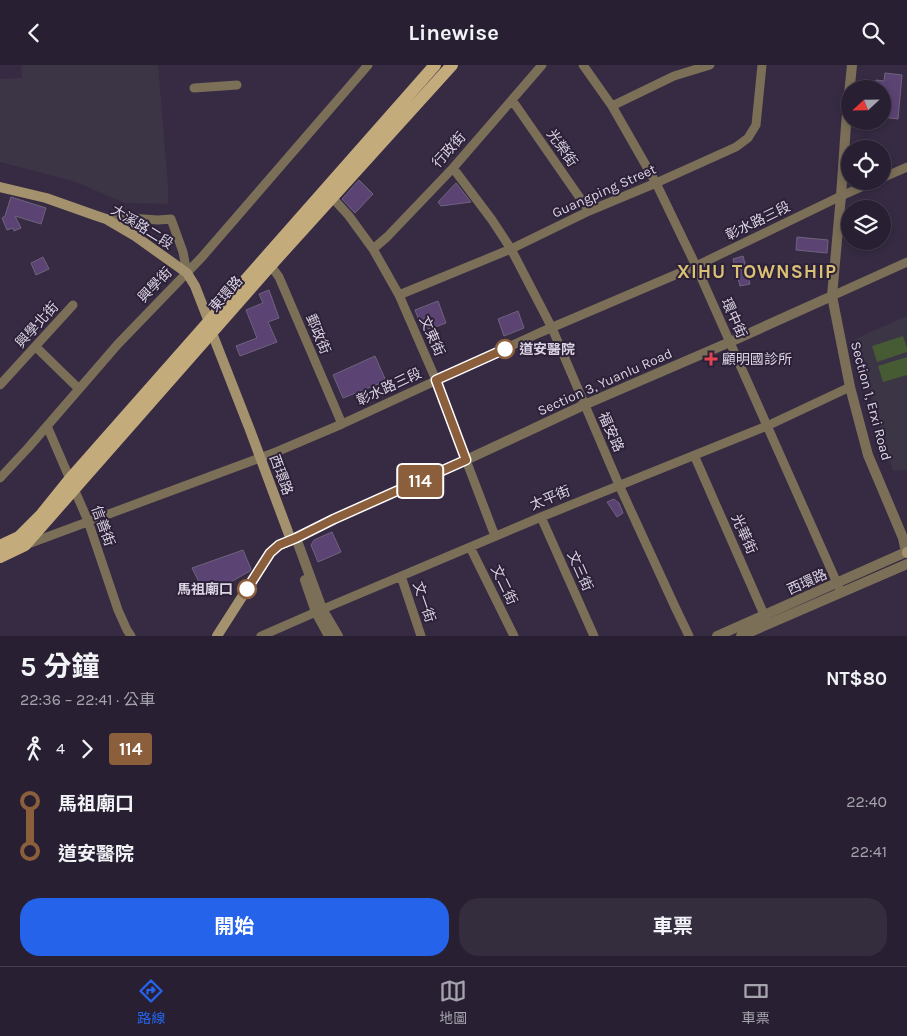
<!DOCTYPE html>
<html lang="zh-TW">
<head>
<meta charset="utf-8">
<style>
	body { margin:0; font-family:Karla,"Noto Sans TC",sans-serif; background:#342d3e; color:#f1f3f6; height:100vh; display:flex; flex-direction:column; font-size:19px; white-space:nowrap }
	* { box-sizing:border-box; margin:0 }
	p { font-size:16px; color:#a5a3ac }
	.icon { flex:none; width:28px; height:28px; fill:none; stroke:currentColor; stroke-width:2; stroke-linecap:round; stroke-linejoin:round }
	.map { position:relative; height:571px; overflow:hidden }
	.drawer { display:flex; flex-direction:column; background:#282032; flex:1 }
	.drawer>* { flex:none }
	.badge { padding:0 10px; border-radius:4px; font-size:18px; line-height:32px }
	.needle { width:32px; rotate:248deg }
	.controls { position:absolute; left:841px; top:15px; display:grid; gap:10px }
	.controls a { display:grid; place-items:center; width:50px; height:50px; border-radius:50%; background:#282032; box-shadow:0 2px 8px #0003,0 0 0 1px #443e4d; font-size:25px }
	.map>.badge { position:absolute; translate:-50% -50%; box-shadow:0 0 0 2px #fff }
	.legs { display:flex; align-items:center; gap:8px; height:55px; padding:0 20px; font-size:16px }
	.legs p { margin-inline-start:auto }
	.headline { display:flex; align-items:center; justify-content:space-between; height:85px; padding:0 20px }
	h1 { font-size:28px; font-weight:700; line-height:38px }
	.action { display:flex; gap:10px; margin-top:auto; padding:10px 20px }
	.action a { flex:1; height:58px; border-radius:20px; background:#2563eb; color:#fff; font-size:20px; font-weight:700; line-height:58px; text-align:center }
	.action a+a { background:#342d3e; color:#f1f3f6 }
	ul { padding:0 20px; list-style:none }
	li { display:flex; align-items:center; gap:18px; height:50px; font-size:19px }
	li i { display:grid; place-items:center; width:8px; height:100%; margin:0 6px; background:currentColor }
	li i::after { content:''; width:12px; height:12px; margin:-6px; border:4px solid; border-radius:50%; background:#282032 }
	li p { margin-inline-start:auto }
	li:first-child i { background:linear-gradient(#0000 50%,currentColor 0) }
	li:last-child i { background:linear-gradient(currentColor 50%,#0000 0) }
	header { display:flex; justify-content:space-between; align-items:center; height:65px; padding:0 20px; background:#282032; font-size:22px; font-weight:700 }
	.tabs { display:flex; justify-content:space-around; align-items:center; height:70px; border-top:1px solid #443e4d; background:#282032; font-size:14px; color:#a5a3ac }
	.tabs a { display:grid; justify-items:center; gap:2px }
	.tabs .selected { color:#2563eb }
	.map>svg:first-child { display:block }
	.education { fill:#3c3546 }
	.green { fill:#465a33 }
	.building { fill:#5b4373; stroke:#6f637d }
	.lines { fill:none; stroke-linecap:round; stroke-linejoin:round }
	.minor { stroke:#7b6f58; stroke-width:9 }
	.tertiary { stroke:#7b6f58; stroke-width:10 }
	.secondary { stroke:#a4916d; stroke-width:10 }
	.primary { stroke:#c4ab7c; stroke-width:12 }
	.line-1-casing { stroke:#fff; stroke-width:11 }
	.line-1 { stroke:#8b5e3c; stroke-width:8 }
	.stop-1-dot { fill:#fff; stroke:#8b5e3c; stroke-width:2.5 }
	.health-dot { fill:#e0444e; stroke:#2c2138; stroke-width:2 }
	.labels { text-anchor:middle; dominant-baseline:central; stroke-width:4; stroke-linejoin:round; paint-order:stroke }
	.street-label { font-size:14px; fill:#dbd4e3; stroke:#2c2138 }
	.stop-label { font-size:14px; font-weight:bold; fill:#dbd4e3; stroke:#2c2138; text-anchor:start }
	.poi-label { font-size:14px; fill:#dbd4e3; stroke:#2c2138; text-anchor:start }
	.district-label { font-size:19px; font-weight:bold; letter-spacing:1px; fill:#dac074; stroke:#2c2138 }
</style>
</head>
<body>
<header><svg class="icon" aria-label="back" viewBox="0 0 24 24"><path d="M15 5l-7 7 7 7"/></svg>Linewise<svg class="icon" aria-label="search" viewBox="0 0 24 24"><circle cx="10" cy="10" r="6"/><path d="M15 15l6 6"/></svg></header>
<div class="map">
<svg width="907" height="571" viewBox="0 0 907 571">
	<rect width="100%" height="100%" fill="#362b43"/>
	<path class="education" d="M 21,0 L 158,0 L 168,122 L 168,139 L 125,138 L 73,116 L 0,97 L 0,14 L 22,13 Z
		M 907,251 L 907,405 L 893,406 L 855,274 Z"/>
	<path class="green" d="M 903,271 L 907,283 L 907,287 L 877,297 L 872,281 Z
		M 907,292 L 907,310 L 883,317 L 878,301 Z"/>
	<path class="building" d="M 885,8 L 902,10 L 898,54 L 882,52 L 882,24 L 875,24 L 876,15 L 884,16 Z
		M 359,115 L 373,129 L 355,148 L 342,134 Z
		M 456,118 L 471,137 L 441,141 L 438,137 Z
		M 11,132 L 46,143 L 41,159 L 15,151 L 21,163 L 14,166 L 13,163 L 7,165 L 2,153 L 5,151 Z
		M 797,172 L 828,175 L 827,188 L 796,185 Z
		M 743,191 L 750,219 L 740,221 L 733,194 Z
		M 43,192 L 49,204 L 36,210 L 31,198 Z
		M 269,225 L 279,253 L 268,257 L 277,277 L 240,291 L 236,281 L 257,273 L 246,245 L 263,238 L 259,229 Z
		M 438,236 L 446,258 L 430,264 L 421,260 L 415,245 Z
		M 518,246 L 524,263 L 504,271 L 498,254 Z
		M 375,291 L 386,316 L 343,333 L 333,310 Z
		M 614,434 L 619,438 L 623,448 L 617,452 L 607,437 Z
		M 332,467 L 341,487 L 318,497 L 311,480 L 314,475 Z
		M 243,485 L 251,504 L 250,506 L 206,531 L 192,503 Z"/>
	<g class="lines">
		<path class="minor" d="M 583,0 L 612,41 L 656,118 L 696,201 L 841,527
			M 194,23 L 237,20
			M 512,35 L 589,146
			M 612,41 L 674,11 L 710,0
			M 453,103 L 492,155 L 511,184 L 552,263 L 619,420 L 676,544 L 689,571
			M 882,113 L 907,102
			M 330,130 L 349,151 L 373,184 L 399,230 L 436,315 L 466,395 L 495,471
			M 106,154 L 129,153 L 158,155 L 171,154 L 183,187 L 187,208
			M 373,184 L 387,172 L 453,103 L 542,0
			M 268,197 L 279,212 L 342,359
			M 399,230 L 511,184 L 589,146 L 656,118 L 736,82 L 748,73 L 756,60 L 762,0
			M 832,231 L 907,197
			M 36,282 L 79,324
			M 0,320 L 73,240
			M 47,361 L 88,456 L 118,545 L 127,565 L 131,571
			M 694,390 L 766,554
			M 0,413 L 28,383 L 118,279 L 202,192 L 368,0
			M 541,452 L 594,571
			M 28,479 L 276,387 L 342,359 L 539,268 L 696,201 L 841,131 L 875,116
			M 470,482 L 514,571
			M 401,511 L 421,571
			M 261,571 L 316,547 L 541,452 L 767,361 L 850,322"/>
		<path class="tertiary" d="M 305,515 L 316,547 L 329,571
			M 338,571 L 322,544 L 296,473 L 334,454 L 466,395 L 584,340 L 730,277 L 832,231
			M 717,571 L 906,487 L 903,473 L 868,390 L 850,322 L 832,231 L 841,131 L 846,60 L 852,0
			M 741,571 L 907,499"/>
		<path class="secondary" d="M 0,122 L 46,133 L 97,151 L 106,154 L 135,171 L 187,208 L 195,221 L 209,257 L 212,268 L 250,365 L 291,475
			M 907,487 L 907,488
			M 217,571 L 270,488 L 279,480 L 295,474"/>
		<path class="primary" d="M 0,481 L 19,472 L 41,450 L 70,414 L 435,0
			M 0,492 L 25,480 L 271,200 L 452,0"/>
	</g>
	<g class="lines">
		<g class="line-1-casing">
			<path id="line-1" d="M 247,524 L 270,488 L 279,480 L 296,473 L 334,454 L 466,395 L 436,315 L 505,284"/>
		</g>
		<use href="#line-1" class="line-1"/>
	</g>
	<g class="stop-1-dot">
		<circle cx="505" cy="284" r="9"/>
		<circle cx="247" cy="524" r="9"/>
	</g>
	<path class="health-dot" d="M708.5 286.5h5v5h5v5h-5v5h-5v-5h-5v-5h5z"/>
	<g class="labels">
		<g class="street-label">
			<text transform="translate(562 83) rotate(55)">光榮街</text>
			<text transform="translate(449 85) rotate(-48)">行政街</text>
			<text transform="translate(604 126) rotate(-24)">Guangping Street</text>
			<text transform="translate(758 156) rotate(-26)">彰水路三段</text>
			<text transform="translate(142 162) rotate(32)">大溪路二段</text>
			<text transform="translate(155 220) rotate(-46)">興學街</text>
			<text transform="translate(226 229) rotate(-49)">東環路</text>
			<text transform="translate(734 253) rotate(66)">環中街</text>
			<text transform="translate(37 260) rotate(-48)">興學北街</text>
			<text transform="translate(318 269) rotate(67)">郵政街</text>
			<text transform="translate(432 271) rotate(66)">文東街</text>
			<text transform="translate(605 317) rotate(-24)">Section 3, Yuanlu Road</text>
			<text transform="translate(389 322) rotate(-25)">彰水路三段</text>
			<text transform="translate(871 336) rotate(75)">Section 1, Erxi Road</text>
			<text transform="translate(611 367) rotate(66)">福安路</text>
			<text transform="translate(281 410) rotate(70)">西環路</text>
			<text transform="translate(550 433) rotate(-22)">太平街</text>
			<text transform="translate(103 461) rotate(70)">信善街</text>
			<text transform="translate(744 469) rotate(66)">光華街</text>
			<text transform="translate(580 506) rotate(66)">文三街</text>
			<text transform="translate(807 517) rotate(-24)">西環路</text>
			<text transform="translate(504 520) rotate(64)">文二街</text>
			<text transform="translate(424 537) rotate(71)">文一街</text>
		</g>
		<g class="stop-label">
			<text x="519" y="284">道安醫院</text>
			<text x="233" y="524" text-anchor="end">馬祖廟口</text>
		</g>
		<g class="poi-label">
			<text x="722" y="294">顧明國診所</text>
		</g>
		<g class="district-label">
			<text x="757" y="207">XIHU TOWNSHIP</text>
		</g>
	</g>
</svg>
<div class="controls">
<a><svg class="needle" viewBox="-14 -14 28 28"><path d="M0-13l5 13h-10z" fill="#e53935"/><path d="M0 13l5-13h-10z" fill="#a5a3ac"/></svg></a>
<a><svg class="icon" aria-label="locate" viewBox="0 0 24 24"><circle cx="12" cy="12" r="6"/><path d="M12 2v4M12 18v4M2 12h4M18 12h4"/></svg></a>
<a><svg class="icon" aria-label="layers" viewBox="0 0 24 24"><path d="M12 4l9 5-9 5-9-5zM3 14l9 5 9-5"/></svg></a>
</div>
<b class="badge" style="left:420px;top:416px;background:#8b5e3c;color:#fff">114</b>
</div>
<section class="drawer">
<div class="headline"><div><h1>5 分鐘</h1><p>22:36 – 22:41 · 公車</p></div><b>NT$80</b></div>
<div class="legs"><svg class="icon" aria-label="walk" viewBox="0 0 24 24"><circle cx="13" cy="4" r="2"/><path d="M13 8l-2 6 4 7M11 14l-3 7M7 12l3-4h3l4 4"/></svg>4<svg class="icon" aria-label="forward" viewBox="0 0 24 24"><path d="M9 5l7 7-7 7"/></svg><b class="badge" style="background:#8b5e3c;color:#fff">114</b></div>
<ul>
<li><i style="color:#8b5e3c"></i><b>馬祖廟口</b><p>22:40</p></li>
<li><i style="color:#8b5e3c"></i><b>道安醫院</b><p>22:41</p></li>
</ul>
<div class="action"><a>開始</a><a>車票</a></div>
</section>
<nav class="tabs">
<a class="selected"><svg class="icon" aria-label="directions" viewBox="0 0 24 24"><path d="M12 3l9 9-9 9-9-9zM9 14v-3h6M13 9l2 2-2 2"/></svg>路線</a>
<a><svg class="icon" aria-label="map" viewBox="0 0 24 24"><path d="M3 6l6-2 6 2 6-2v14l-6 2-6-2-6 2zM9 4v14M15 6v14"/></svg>地圖</a>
<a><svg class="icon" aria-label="tickets" viewBox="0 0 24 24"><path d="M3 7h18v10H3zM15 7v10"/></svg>車票</a>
</nav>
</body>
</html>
